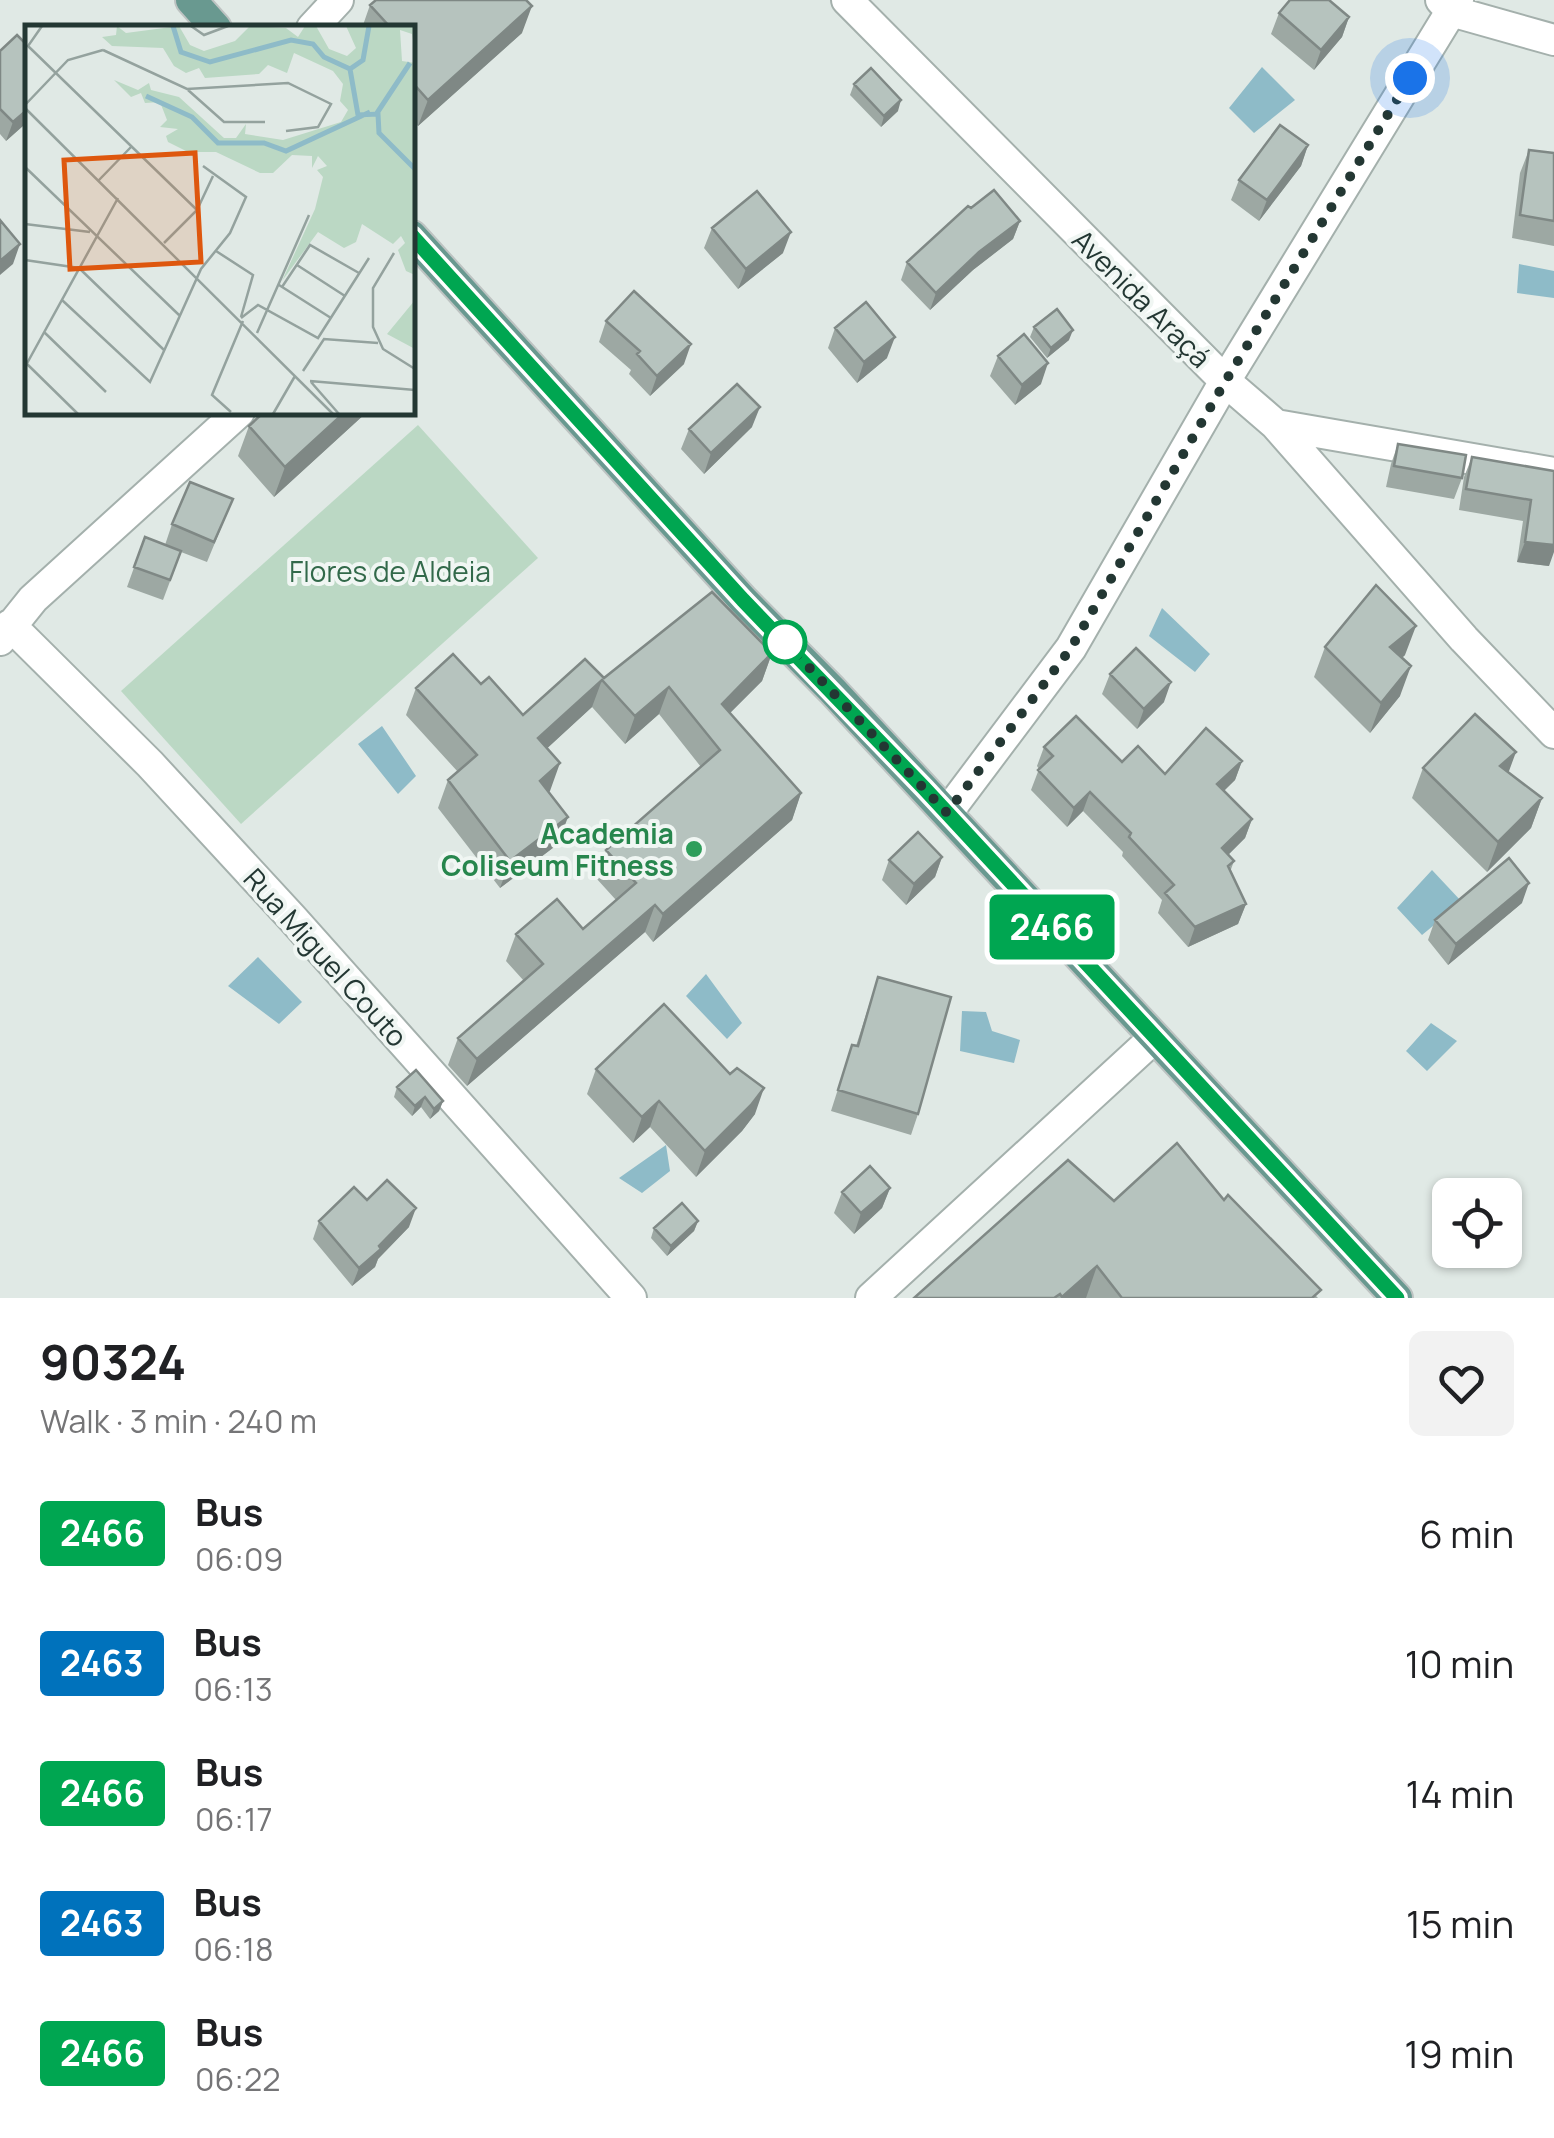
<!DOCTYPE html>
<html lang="en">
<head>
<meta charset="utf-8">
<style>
	body { margin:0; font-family:Manrope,sans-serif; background:#f2f2f2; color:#202124; height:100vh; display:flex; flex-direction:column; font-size:38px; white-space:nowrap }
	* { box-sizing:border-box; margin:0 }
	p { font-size:32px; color:#757577 }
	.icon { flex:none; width:55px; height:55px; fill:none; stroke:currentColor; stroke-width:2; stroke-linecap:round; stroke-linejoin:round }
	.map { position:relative; height:1298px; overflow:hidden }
	.sheet { display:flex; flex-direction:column; background:#fff; flex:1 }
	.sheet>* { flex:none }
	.badge { padding:0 20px; border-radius:8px; font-size:35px; line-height:65px }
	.tools { position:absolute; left:1432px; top:1178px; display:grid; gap:20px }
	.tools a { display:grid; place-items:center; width:90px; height:90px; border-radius:15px; background:#fff; box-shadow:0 2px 8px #0004; font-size:50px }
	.you { position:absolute; width:50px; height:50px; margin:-25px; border:8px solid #fff; border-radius:50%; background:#1a73e8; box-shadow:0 0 0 15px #1a73e833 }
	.map>.badge { position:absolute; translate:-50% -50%; box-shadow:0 0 0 5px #fff }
	.round { display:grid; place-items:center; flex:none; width:105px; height:105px; border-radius:15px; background:#f2f2f2 }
	.head { display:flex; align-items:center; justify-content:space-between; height:170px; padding:0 40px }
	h1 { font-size:48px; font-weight:700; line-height:75px }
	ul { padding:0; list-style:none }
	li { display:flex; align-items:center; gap:30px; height:130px; padding:0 40px }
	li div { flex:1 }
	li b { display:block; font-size:38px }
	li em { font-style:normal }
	li .badge { min-width:110px; font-weight:700; text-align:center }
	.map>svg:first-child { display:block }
	.green { fill:#bbd8c4 }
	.water { fill:#8ebbc8 }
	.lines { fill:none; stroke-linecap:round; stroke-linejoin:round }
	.minor-casing { stroke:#a4b0ac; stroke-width:34 }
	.major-casing { stroke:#bdc3c2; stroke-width:34 }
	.minor { stroke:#fff; stroke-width:30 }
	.major { stroke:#699990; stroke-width:30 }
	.wall { fill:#9da8a3 }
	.shaded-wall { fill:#7f8885 }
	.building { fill:#b6c3be; stroke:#7f8885; stroke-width:2.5 }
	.line-casing { stroke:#fff; stroke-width:22 }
	.line { stroke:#00a651; stroke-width:15 }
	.walk { stroke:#233733; stroke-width:10; stroke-dasharray:0 18 }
	.stop-dot { fill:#fff; stroke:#00a651; stroke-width:5 }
	.leisure-dot { fill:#2e9e5b; stroke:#f0f6f3; stroke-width:4 }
	.labels { text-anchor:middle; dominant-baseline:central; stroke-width:8; stroke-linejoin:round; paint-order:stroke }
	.street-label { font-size:28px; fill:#233733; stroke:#f0f6f3 }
	.park-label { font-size:28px; fill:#32694a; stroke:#f0f6f3 }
	.leisure-label { font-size:28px; font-weight:bold; fill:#27864d; stroke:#f0f6f3; text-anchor:end }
	.inset-river { fill:none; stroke:#8ebbc8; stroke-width:5 }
	.inset-road { fill:none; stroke:#94a29e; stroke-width:2.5 }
	.view { fill:#de570e; fill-opacity:0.15; stroke:#de570e; stroke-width:5 }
	.inset-edge { fill:none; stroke:#233733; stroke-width:5 }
</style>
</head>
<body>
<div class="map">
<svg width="1554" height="1298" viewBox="0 0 1554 1298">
	<rect width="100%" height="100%" fill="#e0e9e5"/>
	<path class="green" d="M 418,425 L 538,558 L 241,824 L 121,691 Z"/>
	<path class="water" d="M 1262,67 L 1295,100 L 1254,133 L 1229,108 Z
		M 1519,264 L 1554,271 L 1554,298 L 1517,293 Z
		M 1162,608 L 1210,654 L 1195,672 L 1149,636 Z
		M 382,726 L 416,776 L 398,794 L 358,744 Z
		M 1432,870 L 1462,902 L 1422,935 L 1397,908 Z
		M 258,957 L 302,1002 L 279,1024 L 228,986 Z
		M 706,974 L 742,1023 L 727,1039 L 686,996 Z
		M 962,1011 L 986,1012 L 992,1031 L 1020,1040 L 1014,1063 L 960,1051 Z
		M 1431,1023 L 1457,1041 L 1427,1071 L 1406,1051 Z
		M 666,1145 L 670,1171 L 642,1193 L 619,1178 Z"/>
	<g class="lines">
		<g class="minor-casing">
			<path id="minor" d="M 847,0 L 1225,381 L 1276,425 L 1464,639 L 1554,733
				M 1441,0 L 1451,11 L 1554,40
				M 312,28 L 338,0
				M 1276,425 L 1554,473
				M 10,625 L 150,764 L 293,919 L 631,1298
				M 0,640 L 33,599 L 239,412
				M 947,813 L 1071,648 L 1225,381 L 1458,0
				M 871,1298 L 1154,1038"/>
		</g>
		<g class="major-casing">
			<path id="major" d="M 191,0 L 216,28
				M 412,236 L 743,600 L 832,690 L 1397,1298"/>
		</g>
		<use href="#minor" class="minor"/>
		<use href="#major" class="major"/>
	</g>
	<path class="wall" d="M 370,5 L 522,33 L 418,126 L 412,120 L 412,28 L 362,28 Z
		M 1279,13 L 1349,17 L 1342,37 L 1314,70 L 1271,34 Z
		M 28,46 L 28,128 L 24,125 L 6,141 L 0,134 L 0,51 Z
		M 854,84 L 898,111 L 881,127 L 850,95 Z
		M 1308,145 L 1301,166 L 1259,221 L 1231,200 L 1239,180 Z
		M 1529,150 L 1554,153 L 1554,246 L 1512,238 L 1520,173 Z
		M 971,208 L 1020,221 L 1013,239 L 973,270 L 930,310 L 901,280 L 907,262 Z
		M 712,228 L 783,253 L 738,289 L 704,248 Z
		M 606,321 L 684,364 L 650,396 L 629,374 L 631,370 L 599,342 Z
		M 1034,327 L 1069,340 L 1047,358 L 1030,337 Z
		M 835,328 L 887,358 L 857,383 L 828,348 Z
		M 998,356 L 1041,384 L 1015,405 L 990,376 Z
		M 367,412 L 274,497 L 238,456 L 249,426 Z
		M 752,427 L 704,474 L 681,449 L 689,429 Z
		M 1398,444 L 1462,478 L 1454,499 L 1386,487 L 1391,464 Z
		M 1472,457 L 1554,471 L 1549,566 L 1517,562 L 1523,521 L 1459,510 L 1464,477 Z
		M 233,499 L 207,562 L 181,552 L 163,600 L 127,587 L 145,537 L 165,545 L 172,524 Z
		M 1325,647 L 1405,655 L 1402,658 L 1400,696 L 1370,733 L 1314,677 Z
		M 772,653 L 762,681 L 730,713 L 801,793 L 792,820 L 653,942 L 645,932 L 467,1086 L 448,1065 L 458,1038 L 524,981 L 506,961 L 516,934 L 583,929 L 616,900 L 596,878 L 606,850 L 701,767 L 659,714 L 625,744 L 592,707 L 547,748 L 550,791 L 548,792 L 558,844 L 500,888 L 438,808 L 448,780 L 458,772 L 406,715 L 416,688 L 481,684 L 523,715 L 604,678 Z
		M 1110,674 L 1164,702 L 1137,729 L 1102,694 Z
		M 1044,747 L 1122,762 L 1165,774 L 1242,761 L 1235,780 L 1224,791 L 1252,819 L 1245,838 L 1228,855 L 1234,861 L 1230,872 L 1246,904 L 1238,924 L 1188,947 L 1158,913 L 1162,900 L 1122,856 L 1123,852 L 1083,811 L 1067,827 L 1031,790 L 1039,769 L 1037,766 Z
		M 1423,768 L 1508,772 L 1542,798 L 1531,828 L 1487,872 L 1412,798 Z
		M 942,857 L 935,877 L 906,905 L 882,880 L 889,860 Z
		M 1522,903 L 1448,965 L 1428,940 L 1435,920 Z
		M 878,977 L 918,1114 L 911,1135 L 831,1111 L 852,1045 L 856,1046 Z
		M 596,1069 L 755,1114 L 742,1131 L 696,1177 L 650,1127 L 633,1143 L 587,1094 Z
		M 397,1087 L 443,1101 L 439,1111 L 430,1119 L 421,1107 L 412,1116 L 394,1097 Z
		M 890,1188 L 882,1208 L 854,1234 L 834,1213 L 842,1192 Z
		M 367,1200 L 409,1227 L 378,1259 L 375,1267 L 352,1286 L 313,1239 L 319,1221 Z
		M 1224,1200 L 1318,1298 L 914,1298 L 1114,1201 Z
		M 698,1221 L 694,1231 L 667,1256 L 651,1238 L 654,1228 Z"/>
	<path class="shaded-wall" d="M 532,6 L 522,33 L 418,126 L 428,100 Z
		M 1349,17 L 1342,37 L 1314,70 L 1321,50 Z
		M 901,100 L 898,111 L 881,127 L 884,116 Z
		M 28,109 L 28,116 L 24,125 L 6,141 L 13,122 Z
		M 1308,145 L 1301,166 L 1259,221 L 1267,200 Z
		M 1020,221 L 1013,239 L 973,270 L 930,310 L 936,293 L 979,252 Z
		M 791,232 L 783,253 L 738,289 L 746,269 Z
		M 20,244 L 13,264 L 0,275 L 0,261 Z
		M 1073,330 L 1069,340 L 1047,358 L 1051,348 Z
		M 895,337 L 887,358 L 857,383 L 864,362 Z
		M 691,344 L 684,364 L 650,396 L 657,376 Z
		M 1048,363 L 1041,384 L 1015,405 L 1022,385 Z
		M 760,407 L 752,427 L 704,474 L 711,453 Z
		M 345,412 L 367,412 L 274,497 L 285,467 Z
		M 1525,542 L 1554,545 L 1554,552 L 1549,566 L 1517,562 Z
		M 1416,626 L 1405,655 L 1379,677 L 1390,647 Z
		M 772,653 L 762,681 L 712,731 L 722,704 Z
		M 1411,666 L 1400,696 L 1370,733 L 1381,703 Z
		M 602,680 L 592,707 L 528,766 L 538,738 Z
		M 1171,682 L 1164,702 L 1137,729 L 1144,709 Z
		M 669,687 L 659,714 L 625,744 L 635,716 Z
		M 1516,752 L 1505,782 L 1500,766 Z
		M 1242,761 L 1235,780 L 1210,804 L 1217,784 Z
		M 560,763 L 550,791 L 530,809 L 540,781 Z
		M 1090,792 L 1083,811 L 1067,827 L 1074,808 Z
		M 801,793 L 792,820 L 653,942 L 663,914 Z
		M 1542,798 L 1531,828 L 1487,872 L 1498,842 Z
		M 568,817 L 558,844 L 500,888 L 510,861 Z
		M 1252,819 L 1245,838 L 1215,868 L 1222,848 Z
		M 942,857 L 935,877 L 906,905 L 914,884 Z
		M 1529,883 L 1522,903 L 1448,965 L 1456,944 Z
		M 1246,904 L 1238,924 L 1188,947 L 1195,927 Z
		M 655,905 L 645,932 L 467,1086 L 477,1059 Z
		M 764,1088 L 755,1114 L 742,1131 L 696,1177 L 705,1151 Z
		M 425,1097 L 421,1107 L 412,1116 L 415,1106 Z
		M 443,1101 L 439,1111 L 430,1119 L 434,1109 Z
		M 659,1101 L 650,1127 L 633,1143 L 642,1117 Z
		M 890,1188 L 882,1208 L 854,1234 L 861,1213 Z
		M 416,1208 L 409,1227 L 378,1259 L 375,1267 L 352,1286 L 359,1268 Z
		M 698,1221 L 694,1231 L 667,1256 L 671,1246 Z
		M 1097,1266 L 1086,1298 L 1062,1298 L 1062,1297 Z"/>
	<path class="building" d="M 376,0 L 526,0 L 532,6 L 428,100 L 412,82 L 412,28 L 391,28 L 370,5 Z
		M 1290,0 L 1329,0 L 1349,17 L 1321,50 L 1279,13 Z
		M 17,35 L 28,46 L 28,109 L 13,122 L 0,109 L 0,51 Z
		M 871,68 L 901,100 L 884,116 L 854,84 Z
		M 1280,125 L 1308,145 L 1267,200 L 1239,180 Z
		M 1529,150 L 1554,153 L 1554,221 L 1520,215 Z
		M 994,190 L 1020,221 L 979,252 L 936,293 L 907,262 L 968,206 L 971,208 Z
		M 757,191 L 791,232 L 746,269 L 712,228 Z
		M 0,220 L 20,244 L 0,261 Z
		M 634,291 L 691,344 L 657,376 L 637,354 L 640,351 L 606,321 Z
		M 866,302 L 895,337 L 864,362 L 835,328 Z
		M 1057,309 L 1073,330 L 1051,348 L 1034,327 Z
		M 1024,334 L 1048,363 L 1022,385 L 998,356 Z
		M 737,384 L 760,407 L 711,453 L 689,429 Z
		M 264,412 L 345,412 L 285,467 L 249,426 Z
		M 1398,444 L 1466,455 L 1462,478 L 1394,466 Z
		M 1472,457 L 1554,471 L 1554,545 L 1525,542 L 1531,500 L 1466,489 Z
		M 190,482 L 233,499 L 214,542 L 172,524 Z
		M 145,537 L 181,551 L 170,580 L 134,567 Z
		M 1376,585 L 1416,626 L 1390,647 L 1411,666 L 1381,703 L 1325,647 Z
		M 712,592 L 772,653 L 722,704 L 801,793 L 663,914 L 655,905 L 477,1059 L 458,1038 L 543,964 L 516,934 L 557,899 L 583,929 L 636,883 L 606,850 L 720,750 L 669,687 L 635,716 L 602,680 L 538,738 L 560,763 L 540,781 L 568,817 L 510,861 L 448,780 L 477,755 L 416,688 L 453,654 L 481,684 L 489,677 L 523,715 L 585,659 L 604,678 Z
		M 1136,648 L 1171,682 L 1144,709 L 1110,674 Z
		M 1475,714 L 1516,752 L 1500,766 L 1542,798 L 1498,842 L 1423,768 Z
		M 1076,716 L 1122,762 L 1138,746 L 1165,774 L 1206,728 L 1242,761 L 1217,784 L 1252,819 L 1222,848 L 1234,861 L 1228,866 L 1246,904 L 1195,927 L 1165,893 L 1174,885 L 1129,837 L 1131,833 L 1090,792 L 1074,808 L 1038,770 L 1053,756 L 1044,747 Z
		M 918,832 L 942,857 L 914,884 L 889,860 Z
		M 1509,858 L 1529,883 L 1456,944 L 1435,920 Z
		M 878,977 L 951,997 L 918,1114 L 838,1090 L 852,1045 L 858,1046 Z
		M 664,1004 L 730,1074 L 737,1068 L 764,1088 L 751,1105 L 705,1151 L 659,1101 L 642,1117 L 596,1069 Z
		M 416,1070 L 443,1101 L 434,1109 L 425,1097 L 415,1106 L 397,1087 Z
		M 1177,1143 L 1224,1200 L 1228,1195 L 1321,1290 L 1312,1298 L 1122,1298 L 1097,1266 L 1062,1297 L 1060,1294 L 1054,1298 L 914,1298 L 1068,1160 L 1114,1201 Z
		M 870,1166 L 890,1188 L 861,1213 L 842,1192 Z
		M 387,1180 L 416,1208 L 379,1246 L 381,1249 L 359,1268 L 319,1221 L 354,1187 L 367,1200 Z
		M 682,1203 L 698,1221 L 671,1246 L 654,1228 Z"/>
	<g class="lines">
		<g class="line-casing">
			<path id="line" d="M 412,236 L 743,600 L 924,788 L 1397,1298"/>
		</g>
		<use href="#line" class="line"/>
		<path class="walk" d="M 785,642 L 947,813 L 1071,648 L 1225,382 L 1410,78"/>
	</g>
	<circle class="stop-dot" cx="785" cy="642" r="20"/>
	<circle class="leisure-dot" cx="694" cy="849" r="10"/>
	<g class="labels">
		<g class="street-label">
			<text transform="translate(1142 298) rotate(45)">Avenida Araçá</text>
			<text transform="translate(326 957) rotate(48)">Rua Miguel Couto</text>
		</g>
		<g class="park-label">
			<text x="390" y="571">Flores de Aldeia</text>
		</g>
		<g class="leisure-label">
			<text x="674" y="833">Academia<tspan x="674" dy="32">Coliseum Fitness</tspan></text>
		</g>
	</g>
	<g transform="translate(25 25)">
		<rect width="390" height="390" fill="#e0e9e5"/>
		<path d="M 92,1 L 101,8 L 154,1 L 165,20 L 179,26 L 210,16 L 225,1 L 261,3 L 273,12 L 280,1 L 291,1 L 304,24 L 322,31 L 331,23 L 321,1 L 390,1 L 390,25 L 387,9 L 375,5 L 377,36 L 390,38 L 390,250 L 381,246 L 373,225 L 380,218 L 376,211 L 368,219 L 337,199 L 331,217 L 319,223 L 293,207 L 257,256 L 290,184 L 298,152 L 292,145 L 302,141 L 293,131 L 287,143 L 287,131 L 267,130 L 248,148 L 235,148 L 191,127 L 163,127 L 143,117 L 141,111 L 153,104 L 135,102 L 142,95 L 135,77 L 120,78 L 116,68 L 106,72 L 89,55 L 113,65 L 124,58 L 126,65 L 154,72 L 199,113 L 211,113 L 221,99 L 220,109 L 258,115 L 316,97 L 323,85 L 315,76 L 318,59 L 308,46 L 269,28 L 262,48 L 243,40 L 234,49 L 180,53 L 174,43 L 161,48 L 149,41 L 138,23 L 87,21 L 77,12 L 91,10 ZM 390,275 L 390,324 L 362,309 Z" fill="#bbd8c4"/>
		<path class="inset-river" d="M 148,1 L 156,27 L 185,37 L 266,15 L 288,19 L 299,32 L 325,44 L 333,90 L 353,89 L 354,108 L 390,144M 325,44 L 338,35 L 344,1M 121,71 L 167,92 L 193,118 L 239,118 L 261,126 L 345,87M 352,88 L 385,38"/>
		<path class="inset-road" d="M 17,1 L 3,21 L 172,185M 166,1 L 179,10 L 203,1M 78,25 L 162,64 L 263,58 L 306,79 L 293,102 L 261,106M 163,65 L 199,97 L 240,97M 0,80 L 43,35 L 78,25M 0,83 L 308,389M 0,142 L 154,290M 74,155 L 107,121M 0,199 L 65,207M 139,218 L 172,185 L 188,151M 191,226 L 228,250 L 216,292M 369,228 L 348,263 L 348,302 L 358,324 L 390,344M 0,235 L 54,243 L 139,325M 272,240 L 320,271M 254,260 L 306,293M 257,262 L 285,220 L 334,248M 37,275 L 125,357 L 176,244 L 205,208 L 221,172 L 178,141M 216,293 L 233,280 L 293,313 L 344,233M 19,307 L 81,367M 232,308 L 284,190M 1,338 L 53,389M 0,342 L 93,173M 278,346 L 299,314 L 353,318M 285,356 L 390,365M 286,357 L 314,389M 206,387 L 187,370 L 218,296M 248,389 L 270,351"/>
		<path class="view" d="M 170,128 L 176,237 L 45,244 L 39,135 Z"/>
		<rect width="390" height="390" class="inset-edge"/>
	</g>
</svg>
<div class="tools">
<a><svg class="icon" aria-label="locate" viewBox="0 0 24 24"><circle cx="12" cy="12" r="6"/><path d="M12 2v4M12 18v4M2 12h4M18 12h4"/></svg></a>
</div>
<div class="you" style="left:1410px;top:78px"></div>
<b class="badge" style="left:1052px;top:927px;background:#00a651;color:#fff">2466</b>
</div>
<section class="sheet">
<div class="head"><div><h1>90324</h1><p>Walk · 3 min · 240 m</p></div><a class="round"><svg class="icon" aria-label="heart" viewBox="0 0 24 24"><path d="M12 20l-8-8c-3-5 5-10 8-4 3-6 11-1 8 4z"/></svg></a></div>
<ul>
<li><span class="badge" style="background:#00a651;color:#fff">2466</span><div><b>Bus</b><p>06:09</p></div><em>6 min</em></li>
<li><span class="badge" style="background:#0072bc;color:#fff">2463</span><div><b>Bus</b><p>06:13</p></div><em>10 min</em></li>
<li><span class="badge" style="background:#00a651;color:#fff">2466</span><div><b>Bus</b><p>06:17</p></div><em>14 min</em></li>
<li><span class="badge" style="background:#0072bc;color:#fff">2463</span><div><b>Bus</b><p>06:18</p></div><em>15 min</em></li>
<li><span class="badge" style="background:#00a651;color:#fff">2466</span><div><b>Bus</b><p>06:22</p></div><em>19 min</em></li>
</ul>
</section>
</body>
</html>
